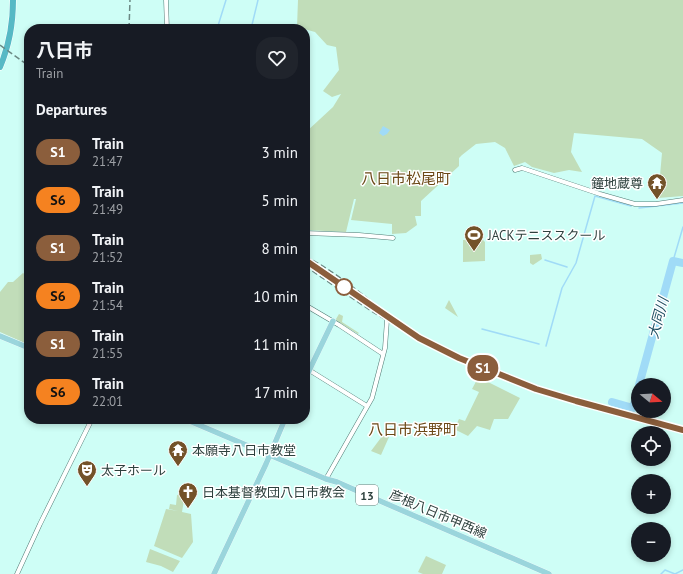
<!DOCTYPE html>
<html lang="en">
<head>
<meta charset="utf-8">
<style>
	body { margin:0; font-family:"PT Sans","Noto Sans JP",sans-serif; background:#20242c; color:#f1f3f6; height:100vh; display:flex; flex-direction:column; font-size:15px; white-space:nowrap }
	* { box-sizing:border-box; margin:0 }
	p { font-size:13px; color:#9ea1a6 }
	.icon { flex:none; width:22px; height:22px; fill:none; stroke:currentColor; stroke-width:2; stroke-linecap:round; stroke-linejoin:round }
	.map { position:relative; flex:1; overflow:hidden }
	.sheet { position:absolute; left:24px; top:24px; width:286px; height:400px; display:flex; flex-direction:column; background:#171b24; border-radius:16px; box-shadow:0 2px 6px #0003 }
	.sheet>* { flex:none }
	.badge { padding:0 8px; border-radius:13px; font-size:14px; line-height:26px }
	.needle { width:26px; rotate:108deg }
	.buttons { position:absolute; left:631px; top:378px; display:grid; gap:8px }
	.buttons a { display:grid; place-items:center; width:40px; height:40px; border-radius:50%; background:#171b24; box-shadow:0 2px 6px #0003; font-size:20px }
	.map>.badge { position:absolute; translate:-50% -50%; box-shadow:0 0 0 2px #fff }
	h2 { padding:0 12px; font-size:15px; line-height:36px }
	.round { display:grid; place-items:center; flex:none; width:42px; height:42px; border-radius:16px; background:#20242c }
	.summary { display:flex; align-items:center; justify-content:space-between; height:68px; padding:0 12px }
	h1 { font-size:19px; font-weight:700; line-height:30px }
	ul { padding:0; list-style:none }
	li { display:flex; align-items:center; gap:12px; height:48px; padding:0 12px }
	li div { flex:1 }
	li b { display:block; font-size:15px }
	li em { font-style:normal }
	li .badge { min-width:44px; font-weight:700; text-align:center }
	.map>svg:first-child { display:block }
	.green { fill:#c1ddb9 }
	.water { fill:#a0dbf7 }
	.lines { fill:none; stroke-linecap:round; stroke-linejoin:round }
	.stream { stroke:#a0dbf7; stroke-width:1.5 }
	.river { stroke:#a0dbf7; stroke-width:8 }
	.minor-casing { stroke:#4f7b74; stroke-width:5 }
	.major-casing { stroke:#fff; stroke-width:6 }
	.highway-casing { stroke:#fff; stroke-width:7 }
	.minor { stroke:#fff; stroke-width:4 }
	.major { stroke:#9ad5dc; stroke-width:5.5 }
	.highway { stroke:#56b9c5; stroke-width:6 }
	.rail { stroke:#6b8984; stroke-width:1.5; stroke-dasharray:6 3; stroke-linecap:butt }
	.line-casing { stroke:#fff; stroke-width:9 }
	.line { stroke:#8b5e3c; stroke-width:6 }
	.stop-dot { fill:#fff; stroke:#8b5e3c; stroke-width:2 }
	.labels { text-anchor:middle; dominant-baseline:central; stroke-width:3; stroke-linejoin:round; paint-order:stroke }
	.shield { fill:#fff; stroke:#6d7a78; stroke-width:1 }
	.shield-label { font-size:12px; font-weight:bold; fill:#2e413e }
	.poi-label { font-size:13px; fill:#2e413e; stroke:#fff; text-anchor:start }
	.street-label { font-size:13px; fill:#2e413e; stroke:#fff }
	.water-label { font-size:14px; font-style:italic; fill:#1e4e62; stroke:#fff }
	.quarter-label { font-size:15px; fill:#6c4917; stroke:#fff }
</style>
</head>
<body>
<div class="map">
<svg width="683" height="574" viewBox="0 0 683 574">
	<rect width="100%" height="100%" fill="#cefef6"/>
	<path class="green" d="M 298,0 L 683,0 L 683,196 L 658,198 L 662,153 L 642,139 L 574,133 L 571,152 L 582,172 L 569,170 L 554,173 L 532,167 L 525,162 L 514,166 L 505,148 L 495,142 L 476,144 L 462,155 L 459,158 L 459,166 L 421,201 L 421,216 L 415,216 L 417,225 L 406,233 L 392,234 L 392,224 L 351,220 L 356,199 L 354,199 L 346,232 L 305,230 L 305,134 L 306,132 L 333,107 L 341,94 L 332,97 L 323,91 L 339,70 L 336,47 L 327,45 L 315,32 L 297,27 Z
		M 463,240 L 483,240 L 485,242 L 485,261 L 463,262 Z
		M 541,254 L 542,259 L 533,265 L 530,263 L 530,255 Z
		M 23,273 L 29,277 L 29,341 L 27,344 L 0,332 L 0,292 L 8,282 L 13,282 Z
		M 449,300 L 458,317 L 445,308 Z
		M 339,314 L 343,316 L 342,322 L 359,333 L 358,334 L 337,321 L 336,319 Z
		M 479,376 L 486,381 L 520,398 L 508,419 L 494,419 L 490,430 L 477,426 L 468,436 L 454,429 L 459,419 L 465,421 L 479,392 L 472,389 Z
		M 383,435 L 389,437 L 381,455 L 371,451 Z
		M 185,494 L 182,512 L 191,514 L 193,542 L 182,558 L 154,546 L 166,509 L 178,511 L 169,509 L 170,504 L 176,505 L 177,495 Z
		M 150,549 L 180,561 L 173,572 L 161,566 L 146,562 Z
		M 426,556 L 446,565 L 442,574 L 423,574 L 418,572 Z"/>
	<path class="water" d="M 383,126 L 390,130 L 387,134 L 383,136 L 379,133 Z"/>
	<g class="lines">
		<path class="stream" d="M 217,29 L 226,0
			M 251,29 L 258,0
			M 639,208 L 683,203
			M 545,260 L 567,267
			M 673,261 L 683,227
			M 482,329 L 539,344
			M 546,346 L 562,288 L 576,263 L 595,196 L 631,206
			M 661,574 L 665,570 L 675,574 L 683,570"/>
		<path class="river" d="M 639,385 L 673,261 L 683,263
			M 612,402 L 633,408 L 638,390"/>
		<g class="minor-casing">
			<path id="minor" d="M 166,0 L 167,29
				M 515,170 L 522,168 L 600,194 L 635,204 L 656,204 L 683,200
				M 305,233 L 359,235 L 393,238
				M 305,305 L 339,325 L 383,354
				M 309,370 L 367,406
				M 326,479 L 372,398 L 385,348 L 387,320
				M 17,574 L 40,524 L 92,419"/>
		</g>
		<g class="major-casing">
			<path id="major" d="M 0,336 L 29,348
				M 305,379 L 333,321
				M 185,419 L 326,479 L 337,482 L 387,504 L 549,574
				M 214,574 L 266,464 L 285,419"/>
		</g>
		<g class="highway-casing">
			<path id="highway" d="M 0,67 C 9,46 13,22 13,0"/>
		</g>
		<use href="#minor" class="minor"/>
		<use href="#major" class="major"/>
		<use href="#highway" class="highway"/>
		<path class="rail" d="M 129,29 L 130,0
			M 0,45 L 29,66
			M 305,256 C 338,273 365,297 394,319
			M 305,266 C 327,281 350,297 373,312 C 423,343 478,368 534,388 C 582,406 633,417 683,430"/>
	</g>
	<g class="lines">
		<g class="line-casing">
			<path id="line" d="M 305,260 L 419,338 L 459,358 L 536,389 L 576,401 L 683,430"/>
		</g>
		<use href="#line" class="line"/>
	</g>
	<defs>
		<g id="temple-pin" transform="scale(1)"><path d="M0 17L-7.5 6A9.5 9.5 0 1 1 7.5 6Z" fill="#735229" stroke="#fff"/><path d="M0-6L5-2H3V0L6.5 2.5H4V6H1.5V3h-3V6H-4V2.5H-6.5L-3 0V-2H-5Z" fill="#fff"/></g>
		<g id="stadium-pin" transform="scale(1)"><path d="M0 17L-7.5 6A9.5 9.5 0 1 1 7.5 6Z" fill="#735229" stroke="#fff"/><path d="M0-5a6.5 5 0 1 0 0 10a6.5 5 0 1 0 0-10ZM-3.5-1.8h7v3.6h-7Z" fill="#fff"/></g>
		<g id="theatre-pin" transform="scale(1)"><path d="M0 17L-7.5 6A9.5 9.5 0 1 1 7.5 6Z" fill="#735229" stroke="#fff"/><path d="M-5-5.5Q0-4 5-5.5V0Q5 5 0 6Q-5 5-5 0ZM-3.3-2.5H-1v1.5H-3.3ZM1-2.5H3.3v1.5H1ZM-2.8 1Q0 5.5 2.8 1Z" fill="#fff"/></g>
		<g id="church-pin" transform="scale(1)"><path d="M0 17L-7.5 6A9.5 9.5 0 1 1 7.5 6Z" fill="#735229" stroke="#fff"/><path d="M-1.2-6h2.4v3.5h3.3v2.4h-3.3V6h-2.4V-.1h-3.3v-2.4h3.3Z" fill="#fff"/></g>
	</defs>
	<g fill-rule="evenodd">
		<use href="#temple-pin" x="657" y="183"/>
		<use href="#stadium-pin" x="474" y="235"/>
		<use href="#temple-pin" x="178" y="450"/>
		<use href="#theatre-pin" x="87" y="470"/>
		<use href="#church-pin" x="188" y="492"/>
	</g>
	<circle class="stop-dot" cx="344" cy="287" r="8"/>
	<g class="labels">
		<rect class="shield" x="356" y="485" width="22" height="20" rx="3"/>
		<g class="shield-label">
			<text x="367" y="495">13</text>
		</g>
		<g class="poi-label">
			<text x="643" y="183" text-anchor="end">鐘地蔵尊</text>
			<text x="488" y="235">JACKテニススクール</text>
			<text x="192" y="450">本願寺八日市教堂</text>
			<text x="101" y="470">太子ホール</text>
			<text x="202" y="492">日本基督教団八日市教会</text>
		</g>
		<g class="street-label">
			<text transform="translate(438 514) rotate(23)">彦根八日市甲西線</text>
		</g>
		<g class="water-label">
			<text transform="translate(658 318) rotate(-75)">大同川</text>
		</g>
		<g class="quarter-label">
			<text x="406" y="178">八日市松尾町</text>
			<text x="413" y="429">八日市浜野町</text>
		</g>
	</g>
</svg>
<div class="buttons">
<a><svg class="needle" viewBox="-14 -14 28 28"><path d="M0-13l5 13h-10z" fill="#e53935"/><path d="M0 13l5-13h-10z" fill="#9ea1a6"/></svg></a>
<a><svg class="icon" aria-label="locate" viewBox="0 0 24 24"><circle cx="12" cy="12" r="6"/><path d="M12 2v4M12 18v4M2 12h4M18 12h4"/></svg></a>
<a>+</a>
<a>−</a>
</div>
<b class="badge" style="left:483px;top:368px;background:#8b5e3c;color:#fff">S1</b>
<section class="sheet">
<div class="summary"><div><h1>八日市</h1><p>Train</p></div><a class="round"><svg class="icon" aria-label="heart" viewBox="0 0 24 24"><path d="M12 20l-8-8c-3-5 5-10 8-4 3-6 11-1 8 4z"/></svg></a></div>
<h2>Departures</h2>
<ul>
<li><span class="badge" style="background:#8b5e3c;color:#fff">S1</span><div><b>Train</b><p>21:47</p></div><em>3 min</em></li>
<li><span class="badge" style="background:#f58220;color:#111">S6</span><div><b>Train</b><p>21:49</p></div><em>5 min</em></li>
<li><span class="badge" style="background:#8b5e3c;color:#fff">S1</span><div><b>Train</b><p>21:52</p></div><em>8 min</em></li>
<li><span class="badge" style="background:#f58220;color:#111">S6</span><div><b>Train</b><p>21:54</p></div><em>10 min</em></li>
<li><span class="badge" style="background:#8b5e3c;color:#fff">S1</span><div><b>Train</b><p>21:55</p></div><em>11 min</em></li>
<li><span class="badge" style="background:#f58220;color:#111">S6</span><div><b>Train</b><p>22:01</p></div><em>17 min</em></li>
</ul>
</section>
</div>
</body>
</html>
